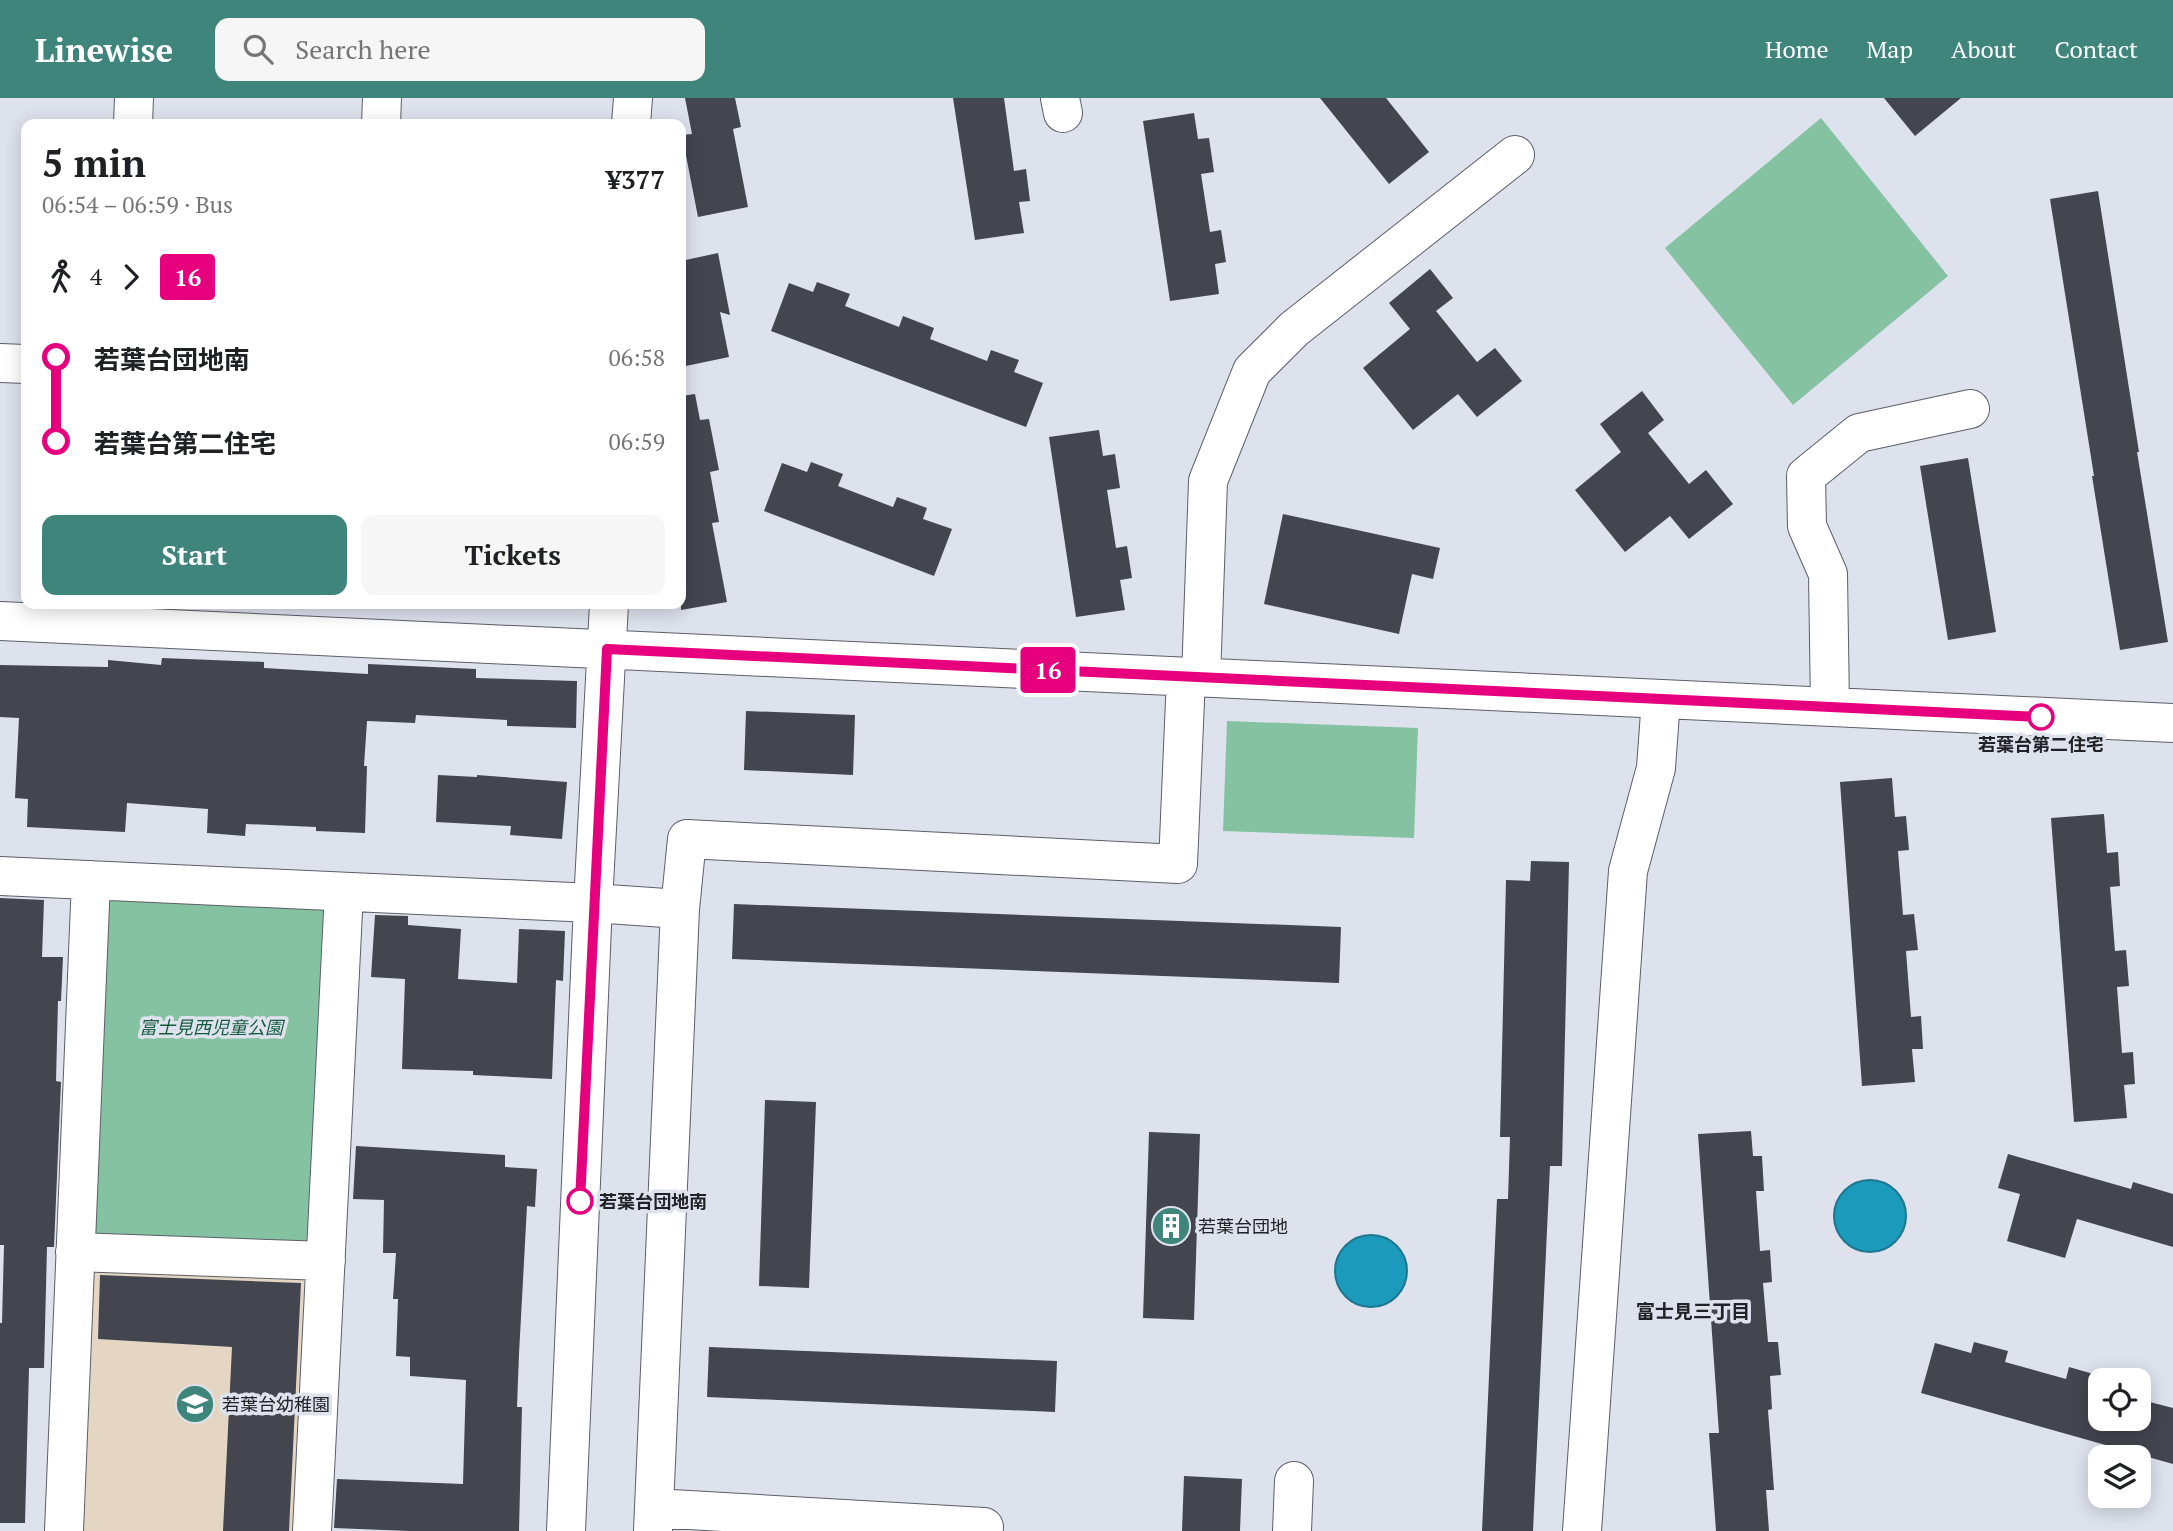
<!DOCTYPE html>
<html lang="en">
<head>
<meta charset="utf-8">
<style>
	body { margin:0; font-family:"PT Serif","Noto Sans JP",serif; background:#f6f6f6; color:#202124; height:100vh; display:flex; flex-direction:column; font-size:26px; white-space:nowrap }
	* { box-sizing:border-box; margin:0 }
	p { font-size:23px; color:#757577 }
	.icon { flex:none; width:38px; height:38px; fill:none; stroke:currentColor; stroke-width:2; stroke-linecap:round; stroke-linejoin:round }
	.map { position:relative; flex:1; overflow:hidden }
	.details { position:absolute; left:21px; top:21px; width:665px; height:490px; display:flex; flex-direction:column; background:#fff; border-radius:14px; box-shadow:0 4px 18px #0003 }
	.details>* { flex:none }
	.badge { padding:0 14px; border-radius:5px; font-size:24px; line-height:46px }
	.fabs { position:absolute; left:2088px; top:1270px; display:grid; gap:14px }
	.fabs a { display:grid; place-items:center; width:63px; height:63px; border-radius:14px; background:#fff; box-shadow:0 4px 18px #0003; font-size:35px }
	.map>.badge { position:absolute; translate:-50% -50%; box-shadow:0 0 0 4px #fff }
	.legs { display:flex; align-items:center; gap:10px; height:77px; padding:0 21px; font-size:23px }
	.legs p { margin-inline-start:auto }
	.head { display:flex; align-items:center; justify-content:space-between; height:119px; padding:0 21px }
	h1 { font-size:38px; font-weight:700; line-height:52px }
	.primary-button { display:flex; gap:14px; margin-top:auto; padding:14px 21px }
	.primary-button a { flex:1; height:80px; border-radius:14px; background:#3f857c; color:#fff; font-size:28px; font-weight:700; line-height:80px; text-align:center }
	.primary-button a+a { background:#f6f6f6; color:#202124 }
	ul { padding:0 21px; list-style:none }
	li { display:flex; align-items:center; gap:24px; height:84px; font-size:26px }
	li i { display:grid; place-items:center; width:10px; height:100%; margin:0 9px; background:currentColor }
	li i::after { content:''; width:18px; height:18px; margin:-9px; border:5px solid; border-radius:50%; background:#fff }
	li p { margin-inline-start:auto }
	li:first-child i { background:linear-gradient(#0000 50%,currentColor 0) }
	li:last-child i { background:linear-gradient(currentColor 50%,#0000 0) }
	header { display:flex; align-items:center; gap:42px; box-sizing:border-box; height:98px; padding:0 35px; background:#3f857c; color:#fff }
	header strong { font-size:33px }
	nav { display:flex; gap:38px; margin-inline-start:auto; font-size:24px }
	.search { width:490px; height:63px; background:#f6f6f6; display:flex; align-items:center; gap:18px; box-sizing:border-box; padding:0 24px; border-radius:14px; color:#757577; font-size:26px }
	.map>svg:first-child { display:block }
	.education { fill:#e4d6c3 }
	.green { fill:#85c2a2 }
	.water { fill:#1c9abb; stroke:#1e768f; stroke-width:2 }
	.building { fill:#43464f }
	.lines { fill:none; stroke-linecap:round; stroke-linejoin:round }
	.minor-casing { stroke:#5c5f69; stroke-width:40 }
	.minor { stroke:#fff; stroke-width:38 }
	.line-1-casing { stroke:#fff; stroke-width:16 }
	.line-1 { stroke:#e6007e; stroke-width:10 }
	.stop-1-dot { fill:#fff; stroke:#e6007e; stroke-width:3.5 }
	.labels { text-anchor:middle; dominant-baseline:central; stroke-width:7; stroke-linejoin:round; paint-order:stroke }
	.stop-label { font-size:18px; font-weight:bold; fill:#212227; stroke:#dee2ed }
	.park-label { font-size:18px; font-style:italic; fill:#155b3e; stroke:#dee2ed }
	.poi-label { font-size:18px; fill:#212227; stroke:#dee2ed; text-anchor:start }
	.neighbourhood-label { font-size:19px; font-weight:bold; fill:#212227; stroke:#dee2ed }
</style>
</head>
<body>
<header>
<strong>Linewise</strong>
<div class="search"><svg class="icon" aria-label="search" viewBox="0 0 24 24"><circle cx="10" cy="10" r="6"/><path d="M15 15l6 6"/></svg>Search here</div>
<nav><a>Home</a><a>Map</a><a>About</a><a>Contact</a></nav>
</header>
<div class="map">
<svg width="2173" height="1433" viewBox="0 0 2173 1433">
	<rect width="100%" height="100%" fill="#dee2ed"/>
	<path class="education" d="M 91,1169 L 310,1178 L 300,1433 L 80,1433 Z"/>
	<path class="green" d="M 1821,20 L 1948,178 L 1793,307 L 1665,150 Z
		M 1227,623 L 1418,630 L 1414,740 L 1223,733 Z
		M 91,782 L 344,794 L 326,1163 L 75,1154 Z"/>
	<path class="water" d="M1834 1118a36 36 0 1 1 72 0a36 36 0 1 1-72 0Z
		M1335 1173a36 36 0 1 1 72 0a36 36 0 1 1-72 0Z"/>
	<path class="building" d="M 685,0 L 735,0 L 741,29 L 733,31 L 748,109 L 698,119 L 682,37 L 692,36 Z
		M 953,0 L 1004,0 L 1014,73 L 1026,71 L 1030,103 L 1019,104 L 1024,135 L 975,142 Z
		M 1320,0 L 1386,0 L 1429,54 L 1389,86 Z
		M 1884,0 L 1961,0 L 1915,38 Z
		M 1194,15 L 1198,41 L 1209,40 L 1214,74 L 1201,76 L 1210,134 L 1221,132 L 1226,164 L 1215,166 L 1219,196 L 1170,203 L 1143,23 Z
		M 2098,93 L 2139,354 L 2137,354 L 2168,544 L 2120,552 L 2092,378 L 2094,378 L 2050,101 Z
		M 718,155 L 730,217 L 720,214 L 729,259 L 681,269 L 681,163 Z
		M 1430,171 L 1453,200 L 1436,213 L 1477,264 L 1495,250 L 1522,283 L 1477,319 L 1458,296 L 1413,332 L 1363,270 L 1410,231 L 1389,205 Z
		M 817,184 L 850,196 L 845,208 L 899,229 L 903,218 L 934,230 L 930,241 L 987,263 L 991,252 L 1019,262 L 1014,274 L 1043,285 L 1026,329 L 771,233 L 789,185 L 813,194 Z
		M 1642,293 L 1664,322 L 1648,335 L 1689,386 L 1706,372 L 1733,406 L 1689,441 L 1670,418 L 1625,454 L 1575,392 L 1621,354 L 1600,326 Z
		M 695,296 L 700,322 L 709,321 L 719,372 L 710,374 L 719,424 L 712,425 L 727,504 L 681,512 L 681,298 Z
		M 1099,332 L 1103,358 L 1115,356 L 1120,390 L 1107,392 L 1116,450 L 1127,448 L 1132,480 L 1120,482 L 1125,512 L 1076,519 L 1049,339 Z
		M 1968,360 L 1996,534 L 1948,542 L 1920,368 Z
		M 811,364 L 843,376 L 838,388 L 893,409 L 897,399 L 927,410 L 923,421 L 952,431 L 934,478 L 764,413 L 782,365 L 807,374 Z
		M 1283,416 L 1440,450 L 1433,481 L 1412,476 L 1399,536 L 1264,506 Z
		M 162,560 L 264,564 L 264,570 L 368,576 L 368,566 L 476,571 L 476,580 L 577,583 L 576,630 L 507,628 L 507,622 L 416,617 L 415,625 L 367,623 L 364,668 L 367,668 L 365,735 L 316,733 L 316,729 L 246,726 L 245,738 L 207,735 L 208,711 L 127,705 L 125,734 L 27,729 L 28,701 L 15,700 L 19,620 L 0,619 L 0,567 L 108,569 L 108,562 L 161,567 Z
		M 746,613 L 855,617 L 853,677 L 744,672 Z
		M 438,677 L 477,679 L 477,677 L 567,684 L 562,741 L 510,737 L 511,728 L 436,724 Z
		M 1892,680 L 1895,719 L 1906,718 L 1909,752 L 1898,753 L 1903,817 L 1914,816 L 1918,852 L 1906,853 L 1911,919 L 1921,918 L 1923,951 L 1912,951 L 1915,984 L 1862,988 L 1840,684 Z
		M 2104,716 L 2107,755 L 2118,754 L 2120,788 L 2110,789 L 2115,853 L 2126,852 L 2129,888 L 2117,889 L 2122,955 L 2133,954 L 2135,986 L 2124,987 L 2127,1020 L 2074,1024 L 2051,720 Z
		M 1531,763 L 1569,764 L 1562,1068 L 1550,1068 L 1533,1433 L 1482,1433 L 1497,1101 L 1508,1101 L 1510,1039 L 1500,1039 L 1506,782 L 1530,783 Z
		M 0,800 L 44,802 L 42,859 L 63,859 L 61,903 L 58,903 L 56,983 L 61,984 L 54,1149 L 47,1149 L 44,1270 L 29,1270 L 25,1425 L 0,1425 L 0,1225 L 2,1225 L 4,1147 L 0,1147 Z
		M 734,806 L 1341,829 L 1339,885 L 732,861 Z
		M 375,817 L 408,818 L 408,827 L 461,831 L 458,881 L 517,885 L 519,831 L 565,833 L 563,883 L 556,882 L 552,981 L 473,977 L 473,973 L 402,971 L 405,881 L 371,879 Z
		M 765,1002 L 816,1004 L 809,1190 L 759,1188 Z
		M 1751,1033 L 1753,1058 L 1762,1058 L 1764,1093 L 1756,1093 L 1760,1153 L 1770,1152 L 1772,1184 L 1763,1185 L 1768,1244 L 1778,1244 L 1781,1277 L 1770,1278 L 1772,1311 L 1768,1312 L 1774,1392 L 1766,1392 L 1769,1433 L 1716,1433 L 1709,1335 L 1719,1335 L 1698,1036 Z
		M 1149,1034 L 1200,1036 L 1194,1222 L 1143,1220 Z
		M 356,1048 L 505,1057 L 505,1069 L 537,1071 L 535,1109 L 527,1108 L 519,1256 L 517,1309 L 522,1309 L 519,1433 L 409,1433 L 334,1430 L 337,1381 L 463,1386 L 466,1282 L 410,1278 L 410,1259 L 396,1258 L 398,1201 L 393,1201 L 396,1155 L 383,1155 L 384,1102 L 353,1101 Z
		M 2008,1056 L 2131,1091 L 2133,1084 L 2173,1096 L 2173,1149 L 2077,1121 L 2065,1160 L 2007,1143 L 2020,1096 L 1998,1090 Z
		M 100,1177 L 301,1185 L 289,1433 L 223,1433 L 232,1249 L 98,1241 Z
		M 1974,1244 L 2008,1253 L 2005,1264 L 2066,1281 L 2069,1269 L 2104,1279 L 2103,1283 L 2100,1283 L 2100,1321 L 2138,1321 L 2138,1301 L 2173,1310 L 2173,1366 L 1921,1295 L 1935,1245 L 1971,1255 Z
		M 709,1249 L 1057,1263 L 1055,1314 L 707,1299 Z
		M 1184,1378 L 1242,1381 L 1240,1433 L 1182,1433 Z"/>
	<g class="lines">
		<g class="minor-casing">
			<path id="minor" d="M 1060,0 L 1063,15
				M 133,26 L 134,0
				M 381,26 L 382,0
				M 631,26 L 633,0
				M 0,265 L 26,266
				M 0,523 L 2173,625
				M 1201,580 L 1208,383 L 1252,273 L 1294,231 L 1515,57
				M 1830,609 L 1828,476 L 1807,428 L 1806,378 L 1859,335 L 1970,311
				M 0,778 L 593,805 L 680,811 L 687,741 L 1178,766 L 1186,579
				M 75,1154 L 326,1163
				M 654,1410 L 984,1429
				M 64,1433 L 91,782
				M 312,1433 L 344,794
				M 566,1433 L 593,805 L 609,506
				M 653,1433 L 680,811
				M 1292,1433 L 1294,1383
				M 1582,1433 L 1628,773 L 1656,670 L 1661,601"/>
		</g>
		<use href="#minor" class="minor"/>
	</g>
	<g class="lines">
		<g class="line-1-casing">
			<path id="line-1" d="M 580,1103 L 607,551 L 2041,619"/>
		</g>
		<use href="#line-1" class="line-1"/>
	</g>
	<defs>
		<g id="building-disc" transform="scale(2.0125)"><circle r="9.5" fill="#3f857c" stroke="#dee2ed"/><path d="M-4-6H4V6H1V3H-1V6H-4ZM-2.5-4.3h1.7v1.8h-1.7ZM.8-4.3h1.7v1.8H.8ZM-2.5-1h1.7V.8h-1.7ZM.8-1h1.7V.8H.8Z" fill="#fff"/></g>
		<g id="school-disc" transform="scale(2.0125)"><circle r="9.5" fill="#3f857c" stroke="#dee2ed"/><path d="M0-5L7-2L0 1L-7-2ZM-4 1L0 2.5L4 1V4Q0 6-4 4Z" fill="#fff"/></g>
	</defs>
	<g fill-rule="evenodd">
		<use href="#building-disc" x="1171" y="1128"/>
		<use href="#school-disc" x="195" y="1306"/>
	</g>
	<g class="stop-1-dot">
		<circle cx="2041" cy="619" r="12"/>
		<circle cx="580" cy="1103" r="12"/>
	</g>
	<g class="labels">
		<g class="stop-label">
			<text x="2041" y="646">若葉台第二住宅</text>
			<text x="599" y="1103" text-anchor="start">若葉台団地南</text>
		</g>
		<g class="park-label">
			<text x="211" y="929">富士見西児童公園</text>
		</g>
		<g class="poi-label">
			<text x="1198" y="1128">若葉台団地</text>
			<text x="222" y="1306">若葉台幼稚園</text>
		</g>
		<g class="neighbourhood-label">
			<text x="1693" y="1212">富士見三丁目</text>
		</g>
	</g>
</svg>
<div class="fabs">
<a><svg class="icon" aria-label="locate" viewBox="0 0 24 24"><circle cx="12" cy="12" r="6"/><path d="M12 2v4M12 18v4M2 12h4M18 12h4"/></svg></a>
<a><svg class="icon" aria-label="layers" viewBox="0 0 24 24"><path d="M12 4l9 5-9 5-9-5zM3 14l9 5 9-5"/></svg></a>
</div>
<b class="badge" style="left:1048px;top:572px;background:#e6007e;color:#fff">16</b>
<section class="details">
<div class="head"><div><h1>5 min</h1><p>06:54 – 06:59 · Bus</p></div><b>¥377</b></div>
<div class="legs"><svg class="icon" aria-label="walk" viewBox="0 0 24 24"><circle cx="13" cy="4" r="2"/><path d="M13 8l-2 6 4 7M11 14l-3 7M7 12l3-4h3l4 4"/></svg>4<svg class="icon" aria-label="forward" viewBox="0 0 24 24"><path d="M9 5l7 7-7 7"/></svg><b class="badge" style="background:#e6007e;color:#fff">16</b></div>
<ul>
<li><i style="color:#e6007e"></i><b>若葉台団地南</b><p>06:58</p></li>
<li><i style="color:#e6007e"></i><b>若葉台第二住宅</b><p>06:59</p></li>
</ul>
<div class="primary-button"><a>Start</a><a>Tickets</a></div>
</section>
</div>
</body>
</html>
